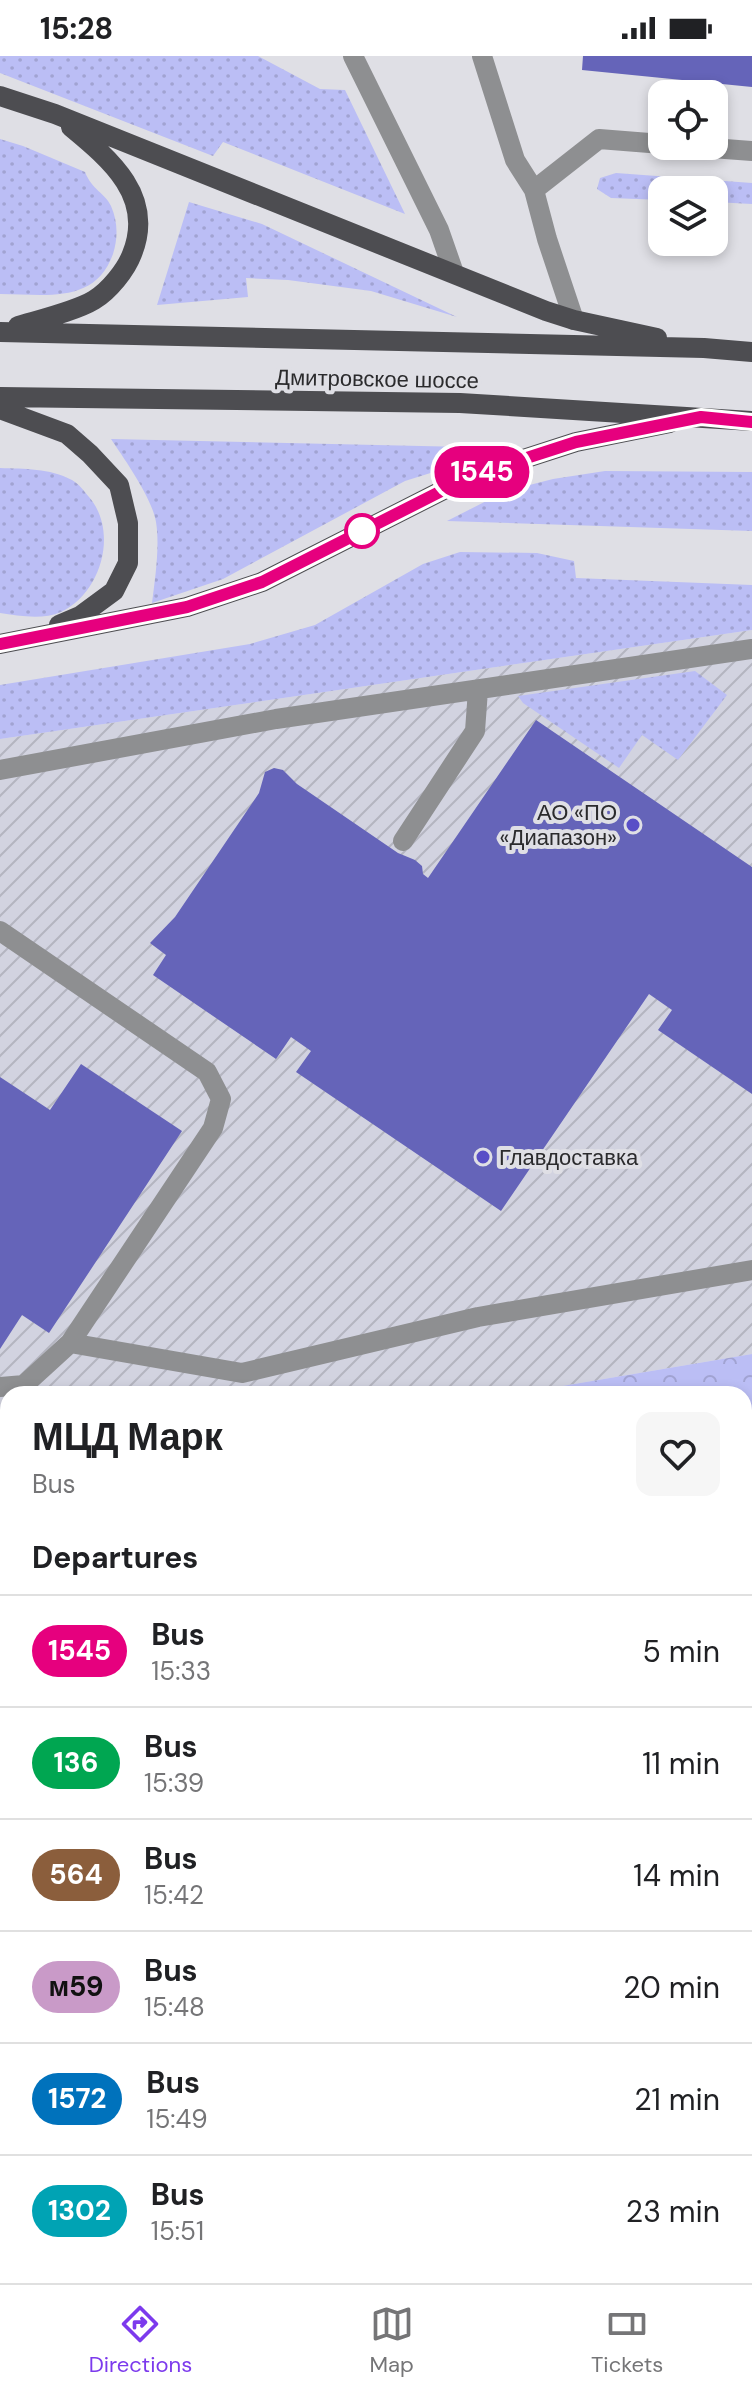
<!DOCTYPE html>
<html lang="en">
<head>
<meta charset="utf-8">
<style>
	body { margin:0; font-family:"DM Sans",sans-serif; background:#f6f6f6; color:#202124; height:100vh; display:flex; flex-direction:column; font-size:30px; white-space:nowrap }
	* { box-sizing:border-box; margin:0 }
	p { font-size:26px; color:#757577 }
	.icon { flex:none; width:44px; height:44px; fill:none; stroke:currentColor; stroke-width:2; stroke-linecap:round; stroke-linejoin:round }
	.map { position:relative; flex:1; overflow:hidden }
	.sheet { position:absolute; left:0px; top:1330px; width:752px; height:898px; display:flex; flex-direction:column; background:#fff; border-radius:24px 24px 0 0; box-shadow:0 4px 12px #0003 }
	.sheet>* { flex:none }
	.badge { padding:0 16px; border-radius:26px; font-size:28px; line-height:52px }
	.controls { position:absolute; left:648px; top:24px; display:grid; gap:16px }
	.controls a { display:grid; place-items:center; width:80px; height:80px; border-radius:16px; background:#fff; box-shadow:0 4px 12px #0003; font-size:40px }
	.map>.badge { position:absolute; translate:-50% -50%; box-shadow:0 0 0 4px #fff }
	h2 { padding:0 32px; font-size:30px; line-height:72px }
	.round { display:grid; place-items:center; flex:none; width:84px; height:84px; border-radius:16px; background:#f6f6f6 }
	.headline { display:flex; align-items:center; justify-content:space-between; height:136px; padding:0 32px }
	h1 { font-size:38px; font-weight:800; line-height:60px }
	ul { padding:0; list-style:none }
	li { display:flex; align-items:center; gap:24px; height:112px; padding:0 32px; border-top:2px solid #e0e0e0 }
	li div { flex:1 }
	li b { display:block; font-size:30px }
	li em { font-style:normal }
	li .badge { min-width:88px; font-weight:700; text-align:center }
	.status { display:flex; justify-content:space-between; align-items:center; height:56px; padding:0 40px; background:#fff; direction:ltr }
	.status svg { height:22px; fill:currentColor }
	.tabs { display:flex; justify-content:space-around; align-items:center; height:112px; border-top:2px solid #e0e0e0; background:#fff; font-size:22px; color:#757577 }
	.tabs a { display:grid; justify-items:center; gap:4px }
	.tabs .selected { color:#7c3aed }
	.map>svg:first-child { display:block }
	.industrial { fill:url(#industrial-furrows) }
	.grass { fill:url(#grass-dots) }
	.forest { fill:url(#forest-crowns) }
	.building { fill:#6564b9 }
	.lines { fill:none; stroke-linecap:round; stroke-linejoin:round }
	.minor { stroke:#8e8f91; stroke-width:20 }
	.major { stroke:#4d4d51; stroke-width:20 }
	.line-casing { stroke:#fff; stroke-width:18 }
	.line { stroke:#e6007e; stroke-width:12 }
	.stop-dot { fill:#fff; stroke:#e6007e; stroke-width:4 }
	.poi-dot { fill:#594fc7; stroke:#dfdfe5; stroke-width:3 }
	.labels { text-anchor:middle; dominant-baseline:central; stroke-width:8; stroke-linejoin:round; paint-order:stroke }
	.street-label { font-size:22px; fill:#2b2b2d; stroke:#dfdfe5 }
	.poi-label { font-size:22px; fill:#2b2b2d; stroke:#dfdfe5; text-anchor:end }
</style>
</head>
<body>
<div class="status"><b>15:28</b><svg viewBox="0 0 49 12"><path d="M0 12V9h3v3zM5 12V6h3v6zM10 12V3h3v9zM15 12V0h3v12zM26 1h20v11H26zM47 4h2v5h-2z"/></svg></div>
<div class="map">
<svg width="752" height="2227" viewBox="0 0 752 2227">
	<defs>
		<pattern id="industrial-furrows" width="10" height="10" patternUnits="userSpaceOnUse" patternTransform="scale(2)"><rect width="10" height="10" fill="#d2d3e0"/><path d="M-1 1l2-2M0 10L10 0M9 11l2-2" fill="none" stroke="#b4b5c0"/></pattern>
		<pattern id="grass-dots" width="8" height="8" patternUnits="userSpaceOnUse" patternTransform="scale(2)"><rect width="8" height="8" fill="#bbbef5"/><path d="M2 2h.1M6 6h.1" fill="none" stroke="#a1a3d2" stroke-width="1.8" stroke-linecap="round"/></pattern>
		<pattern id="forest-crowns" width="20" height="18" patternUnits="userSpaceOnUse" patternTransform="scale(2)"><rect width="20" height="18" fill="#bbbef5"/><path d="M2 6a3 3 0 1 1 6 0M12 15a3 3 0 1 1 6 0" fill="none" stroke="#a1a3d2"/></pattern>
	</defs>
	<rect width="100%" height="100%" fill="#dfdfe5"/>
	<path class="industrial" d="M 752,574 L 752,1298 L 515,1338 L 406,1338 L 402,1335 L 398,1338 L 8,1338 L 8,1619 L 0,1630 L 0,683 Z"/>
	<path class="grass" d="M 0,0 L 258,0 L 320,33 L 345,34 L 405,158 L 223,86 L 213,100 L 0,17 Z
		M 0,83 L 23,90 L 85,116 C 92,134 105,137 111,150 C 118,166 118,182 113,198 C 95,249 44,238 0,238 Z
		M 616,117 L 752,127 L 752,148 L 714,146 L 714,134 L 662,134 L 662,144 L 611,142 L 597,133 L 600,122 Z
		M 189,146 L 262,168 L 457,261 L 371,235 L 288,224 L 246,222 L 248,241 L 157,249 Z
		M 111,383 L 466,391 L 456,409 L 405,425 L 223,523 L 152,547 C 155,523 160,490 156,466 C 152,442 125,404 111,383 Z
		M 0,412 C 25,413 49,412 72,424 C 79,428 84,435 89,441 C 119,476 101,537 61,556 C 43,564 19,560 0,557 Z
		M 605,415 L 752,416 L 752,475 L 447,465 L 506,435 L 553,423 Z
		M 460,496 L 537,497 L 574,505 L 576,522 L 752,529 L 752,574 L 0,683 L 0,629 L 250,588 L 315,569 L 423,508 Z
		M 695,615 L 727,639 L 678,704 L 642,679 L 619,712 L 523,647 L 518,640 Z
		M 8,2034 L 8,2220 L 206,2220 L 205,2227 L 2,2227 L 0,2043 Z"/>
	<path class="forest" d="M 752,1298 L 752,1364 L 744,1366 L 744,1338 L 515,1338 Z
		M 8,1619 L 8,1701 L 0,1708 L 0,1630 Z"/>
	<path class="building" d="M 583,0 L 752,0 L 752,31 L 582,14 Z
		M 536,664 L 752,811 L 752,1038 L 658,974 L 672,954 L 649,938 L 501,1155 L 296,1016 L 311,995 L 291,981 L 276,1003 L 153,919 L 166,899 L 150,887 L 175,861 L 259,737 L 265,716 L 274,712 L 283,714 L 297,728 L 398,797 L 415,804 L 422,810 L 423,818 L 428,822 Z
		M 81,1008 L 182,1075 L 49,1277 L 22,1259 L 0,1293 L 0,1021 L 50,1054 Z
		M 744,1842 L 752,1842 L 752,1909 L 744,1909 Z
		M 248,2220 L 368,2220 L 367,2227 L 247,2227 Z
		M 632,2220 L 722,2220 L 729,2227 L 638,2227 Z"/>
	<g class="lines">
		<path class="minor" d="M 353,0 L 439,174 L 454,217
			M 482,0 L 515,104 L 534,134 L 547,183 L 574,264
			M 685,90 L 752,95
			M 534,134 L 599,83 L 662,88
			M 0,714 L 276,663 L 752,593
			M 403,785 L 475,675 L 478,634
			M 0,875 L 207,1016 L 221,1043 L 213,1072 L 70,1287
			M 0,1331 L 24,1329 L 70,1287 L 242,1317 L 478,1261 L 752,1214
			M 744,1457 L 752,1456
			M 744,1653 L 752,1651
			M 0,1787 L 8,1780
			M 744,1811 L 752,1806
			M 0,1885 L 8,1878
			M 0,1988 L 8,1980
			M 744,2008 L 752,2000
			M 567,2220 L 575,2227
			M 428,2227 L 429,2220"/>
		<path class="major" d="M 0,40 L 55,58 L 546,255 L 574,264 L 657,282
			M 18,270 C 38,264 76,255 94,244 C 109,235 126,214 132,198 C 155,141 111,104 71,71
			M 0,276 L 704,292 L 752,296
			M 0,341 L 460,347 L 752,365
			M 0,353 L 67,378 L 90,398 L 119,429 L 128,467 L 128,507 L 114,535 L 80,560 L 59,569
			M 0,588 L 187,551 L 262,526 L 471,420 L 576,386 L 670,367"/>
	</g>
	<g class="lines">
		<g class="line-casing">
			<path id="line" d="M 0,588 L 187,551 L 262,526 L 471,420 L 576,386 L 701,361 L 752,366"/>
		</g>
		<use href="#line" class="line"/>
	</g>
	<circle class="stop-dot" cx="362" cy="475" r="16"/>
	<g class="poi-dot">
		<circle cx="633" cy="769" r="8"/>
		<circle cx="483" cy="1101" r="8"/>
	</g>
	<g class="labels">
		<g class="street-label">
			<text transform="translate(377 323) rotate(1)">Дмитровское шоссе</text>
		</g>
		<g class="poi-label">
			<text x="617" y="756">АО «ПО<tspan x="617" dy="25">«Диапазон»</tspan></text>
			<text x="499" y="1101" text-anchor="start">Главдоставка</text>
		</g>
	</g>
</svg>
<div class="controls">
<a><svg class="icon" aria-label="locate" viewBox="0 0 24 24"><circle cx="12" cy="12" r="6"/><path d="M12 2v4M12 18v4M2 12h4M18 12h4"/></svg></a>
<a><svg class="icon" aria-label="layers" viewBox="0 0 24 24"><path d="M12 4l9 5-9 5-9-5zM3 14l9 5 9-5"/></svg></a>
</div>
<b class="badge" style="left:482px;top:416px;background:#e6007e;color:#fff">1545</b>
<section class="sheet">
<div class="headline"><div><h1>МЦД Марк</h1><p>Bus</p></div><a class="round"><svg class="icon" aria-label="heart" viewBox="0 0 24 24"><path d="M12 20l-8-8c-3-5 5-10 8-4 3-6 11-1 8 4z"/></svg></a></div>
<h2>Departures</h2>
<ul>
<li><span class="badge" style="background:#e6007e;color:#fff">1545</span><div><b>Bus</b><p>15:33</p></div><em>5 min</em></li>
<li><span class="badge" style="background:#00a651;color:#fff">136</span><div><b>Bus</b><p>15:39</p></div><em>11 min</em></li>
<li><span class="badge" style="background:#8b5e3c;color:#fff">564</span><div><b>Bus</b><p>15:42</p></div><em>14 min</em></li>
<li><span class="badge" style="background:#c99ac8;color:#111">м59</span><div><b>Bus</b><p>15:48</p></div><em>20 min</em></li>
<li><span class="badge" style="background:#0072bc;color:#fff">1572</span><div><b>Bus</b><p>15:49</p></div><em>21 min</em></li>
<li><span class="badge" style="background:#00a3b4;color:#fff">1302</span><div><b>Bus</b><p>15:51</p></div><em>23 min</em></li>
</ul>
</section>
</div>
<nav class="tabs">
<a class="selected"><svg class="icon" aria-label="directions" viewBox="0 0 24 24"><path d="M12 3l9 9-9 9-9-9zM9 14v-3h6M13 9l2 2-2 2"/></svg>Directions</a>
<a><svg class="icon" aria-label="map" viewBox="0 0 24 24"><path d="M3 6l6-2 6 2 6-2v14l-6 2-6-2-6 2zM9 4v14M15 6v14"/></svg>Map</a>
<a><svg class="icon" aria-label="tickets" viewBox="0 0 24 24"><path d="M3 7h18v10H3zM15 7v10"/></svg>Tickets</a>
</nav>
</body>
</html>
